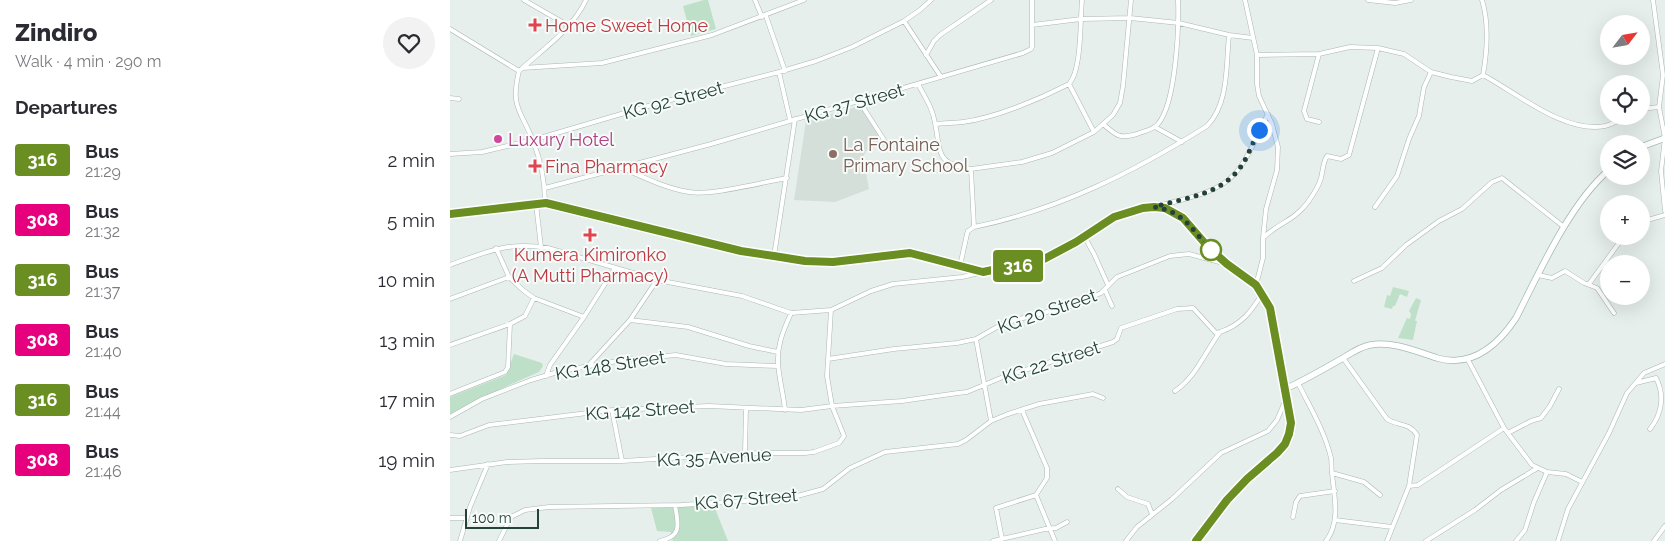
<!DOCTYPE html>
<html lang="en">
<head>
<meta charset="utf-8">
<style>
	body { margin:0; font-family:Raleway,sans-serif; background:#f2f2f3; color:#2b2b33; height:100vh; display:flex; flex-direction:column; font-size:19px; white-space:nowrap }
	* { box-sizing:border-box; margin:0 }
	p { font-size:16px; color:#7c7c81 }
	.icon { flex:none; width:28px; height:28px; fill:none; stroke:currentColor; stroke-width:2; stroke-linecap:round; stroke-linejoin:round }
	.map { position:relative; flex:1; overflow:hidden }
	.details { display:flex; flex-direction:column; background:#fff; width:450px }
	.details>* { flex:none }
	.badge { padding:0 10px; border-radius:4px; font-size:18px; line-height:32px }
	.needle { width:32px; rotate:59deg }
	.tools { position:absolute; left:1150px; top:15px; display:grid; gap:10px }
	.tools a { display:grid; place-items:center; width:50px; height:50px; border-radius:50%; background:#fff; box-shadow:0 5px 20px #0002; font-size:25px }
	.scale { position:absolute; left:15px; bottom:12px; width:74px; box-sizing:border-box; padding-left:5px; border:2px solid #24423a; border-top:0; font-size:14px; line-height:18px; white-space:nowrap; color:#24423a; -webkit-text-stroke:4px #f7fbf9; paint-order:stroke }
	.you { position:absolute; width:25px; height:25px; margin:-12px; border:4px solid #fff; border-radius:50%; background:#1a73e8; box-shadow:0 0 0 8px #1a73e833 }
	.map>.badge { position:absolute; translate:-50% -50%; box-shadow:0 0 0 2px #fff }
	h2 { padding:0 15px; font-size:19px; line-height:45px }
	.round { display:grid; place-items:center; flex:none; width:52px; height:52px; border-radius:26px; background:#f2f2f3 }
	.head { display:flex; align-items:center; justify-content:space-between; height:85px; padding:0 15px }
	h1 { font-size:24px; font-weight:800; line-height:38px }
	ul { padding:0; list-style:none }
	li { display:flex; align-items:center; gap:15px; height:60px; padding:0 15px }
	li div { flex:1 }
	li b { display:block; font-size:19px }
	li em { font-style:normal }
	li .badge { min-width:55px; font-weight:700; text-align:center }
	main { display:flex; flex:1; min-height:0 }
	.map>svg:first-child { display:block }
	.built { fill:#d4dfda }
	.green { fill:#bfe0c8 }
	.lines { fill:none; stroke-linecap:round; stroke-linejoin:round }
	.street-casing { stroke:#a8b8b2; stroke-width:5 }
	.secondary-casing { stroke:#a4bbb3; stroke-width:7 }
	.street { stroke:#fff; stroke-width:4 }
	.secondary { stroke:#fff; stroke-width:5.5 }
	.line-casing { stroke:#fff; stroke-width:11 }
	.line { stroke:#6b8e23; stroke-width:8 }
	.walk { stroke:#24423a; stroke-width:5; stroke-dasharray:0 9 }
	.health-dot { fill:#e0444e; stroke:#f7fbf9; stroke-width:2 }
	.hotel-dot { fill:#d1479c; stroke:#f7fbf9; stroke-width:2 }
	.education-dot { fill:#8d6e63; stroke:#f7fbf9; stroke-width:2 }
	.stop-dot { fill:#fff; stroke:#6b8e23; stroke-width:2.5 }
	.labels { text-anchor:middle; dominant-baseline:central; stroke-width:4; stroke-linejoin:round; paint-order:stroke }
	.health-label { font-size:18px; fill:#be3a42; stroke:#f7fbf9; text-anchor:start }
	.street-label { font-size:18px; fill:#24423a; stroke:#f7fbf9 }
	.hotel-label { font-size:18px; fill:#b23c85; stroke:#f7fbf9; text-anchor:start }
	.education-label { font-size:18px; fill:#785e54; stroke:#f7fbf9; text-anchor:start }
</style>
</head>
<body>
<main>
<section class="details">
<div class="head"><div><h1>Zindiro</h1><p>Walk · 4 min · 290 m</p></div><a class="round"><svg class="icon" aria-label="heart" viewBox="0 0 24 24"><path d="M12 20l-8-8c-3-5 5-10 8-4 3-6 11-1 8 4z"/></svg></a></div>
<h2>Departures</h2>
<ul>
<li><span class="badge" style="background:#6b8e23;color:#fff">316</span><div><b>Bus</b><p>21:29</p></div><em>2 min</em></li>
<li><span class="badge" style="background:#e6007e;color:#fff">308</span><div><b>Bus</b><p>21:32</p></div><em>5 min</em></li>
<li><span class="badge" style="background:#6b8e23;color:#fff">316</span><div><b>Bus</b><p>21:37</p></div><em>10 min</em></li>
<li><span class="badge" style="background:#e6007e;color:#fff">308</span><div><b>Bus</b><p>21:40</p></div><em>13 min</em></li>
<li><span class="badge" style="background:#6b8e23;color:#fff">316</span><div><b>Bus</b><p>21:44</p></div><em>17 min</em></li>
<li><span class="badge" style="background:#e6007e;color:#fff">308</span><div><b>Bus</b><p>21:46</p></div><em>19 min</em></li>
</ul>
</section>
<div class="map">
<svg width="1215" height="541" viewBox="0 0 1215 541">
	<rect width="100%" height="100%" fill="#e6efeb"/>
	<path class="built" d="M 410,106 L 434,144 L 416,151 L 413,157 L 419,189 L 385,202 L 344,200 L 356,121 Z"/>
	<path class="green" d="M 254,0 L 258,0 L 266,29 L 241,36 L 233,6 Z
		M 943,287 L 959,291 L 957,297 L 950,294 L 945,306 L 943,306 L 942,309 L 934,307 L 937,295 L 940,296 Z
		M 966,298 L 971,300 L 965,321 L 967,321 L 963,340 L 948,338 L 957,318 L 960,319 L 961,314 L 959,311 Z
		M 64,354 L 92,363 L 93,366 L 89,372 L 57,386 L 0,415 L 0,397 L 56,375 Z
		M 264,506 L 278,541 L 221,541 L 223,540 L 221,532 L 207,531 L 201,508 Z"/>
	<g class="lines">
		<g class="street-casing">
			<path id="street" d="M 74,0 L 119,26
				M 305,0 L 312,17
				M 795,0 L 807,55 L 807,84 L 809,96 L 822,124 L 828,147 L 827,170 L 816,209 L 813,238 L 813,258 L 806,285
				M 918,0 L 945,3 L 961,0
				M 1032,0 C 1039,23 1037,52 1033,75
				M 1203,0 L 1213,75 L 1209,107 L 1215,138 L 1211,171 L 1215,211
				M 316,16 L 335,71
				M 454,21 L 491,77
				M 582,25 L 631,19 L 680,18 L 729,23 L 779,35 L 803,38
				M 0,29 L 69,71
				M 869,54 L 854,111 L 857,119 L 869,122
				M 476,55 L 484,41 L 490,35 L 541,0
				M 807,55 L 869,54 L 900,47 L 928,48 L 954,54 L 981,72 L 1001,77 L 1022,81 L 1033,75
				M 72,68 L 152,63 L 262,35 L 354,0
				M 329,72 L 340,120
				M 1033,75 C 1067,93 1115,134 1155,126 C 1163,124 1170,120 1176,116
				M 468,84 C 475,97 483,109 485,123 C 491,152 485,164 521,169 L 524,227 L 518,231 L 517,234 L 510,266
				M 619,84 L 644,132
				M 0,98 L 9,99
				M 409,101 L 440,149
				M 1191,109 L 1209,107
				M 486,124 C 495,123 504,123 513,122 C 545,118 590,99 619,84 C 632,70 630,20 632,0
				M 653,124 C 667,136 669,139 687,134 C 694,131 703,130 708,124 C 726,103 729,28 728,0
				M 705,127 L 732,142
				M 0,154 L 32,152 L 83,140 L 205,104 L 329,72 L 366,61 L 402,47 L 454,21 L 470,10 L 481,0
				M 170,167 C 193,177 215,188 239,192 C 261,196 313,182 337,178
				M 521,169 L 572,162 L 602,153 L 644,132 L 663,115 L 670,103 L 673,86 L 681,0
				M 95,188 L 261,144 L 573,53 L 581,49 L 582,47 L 582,0
				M 95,203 C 95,182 91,161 83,141 C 71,110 60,108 69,71 C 93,49 122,30 136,0
				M 86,204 L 91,247
				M 709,206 C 738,197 773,194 791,166 C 802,150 809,131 818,114
				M 925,207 L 947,176 L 959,139 L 969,116 L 974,87 L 981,72
				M 1191,222 L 1215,215
				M 524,227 C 608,210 684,172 757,126 C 779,104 776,65 779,35
				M 634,236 L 644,254 L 658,285
				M 813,238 C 829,222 843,222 858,202 C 863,195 869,186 871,178 C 873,170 873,162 877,156 L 891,159 L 899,155 L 928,48
				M 46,248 L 59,277 L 74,291 L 84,298 L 134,317
				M 324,256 L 345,119
				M 0,265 C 36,252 59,241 98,248 L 207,280 L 292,296 L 341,313 L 381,310 L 421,291 L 443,284 L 512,277 L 533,272
				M 1088,275 L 1102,278 L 1115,271 L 1134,283 L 1147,288 L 1164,313
				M 904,281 L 932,268 L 956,245 L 989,221 L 1012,209 L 1042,182 L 1052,178 L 1114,227
				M 1139,284 L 1174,236
				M 655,290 L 662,306
				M 0,299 L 59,277
				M 180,320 L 238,327 L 299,346 L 328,352
				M 526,339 L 541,421
				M 0,345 L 60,324 L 75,316 L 84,298
				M 893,358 L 937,419 C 947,426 959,422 967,435 L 959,486 L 937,541
				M 1017,358 L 1054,428 L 1082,465 L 1097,472 L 1116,474 L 1132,482
				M 378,359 L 444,349 L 507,343 L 526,339 L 554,323 L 624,305 L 651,293 L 667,277 L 720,256 L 739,254 L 777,264
				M 137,367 L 180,320 L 207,280
				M 96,376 L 100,365 L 134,317 L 165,268
				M 848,383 C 860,407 875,432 881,458 C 882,463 881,468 882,473 C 884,495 891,522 876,541
				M 1186,383 L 1206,378 C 1215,395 1212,414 1200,429
				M 725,391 C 746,377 755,352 770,332
				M 0,394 L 55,372 L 58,367 L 60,324
				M 162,410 L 172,461
				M 335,410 C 333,388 324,364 330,343 C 332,332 337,323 341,313
				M 572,410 L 597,468 L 597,478 L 586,495
				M 0,417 L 32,399 L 81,380 L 111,371 L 173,360 L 226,355 L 276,364 L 328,366
				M 1058,433 L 1081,421 L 1091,418 L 1100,406 L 1109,389
				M 0,435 L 10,436 L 39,425 L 162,410 L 259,406 L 351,410 L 382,406 L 452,401 L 508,393 L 517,392 L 553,377 L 663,342 L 667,339 L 671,328 L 727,309 L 743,308 L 766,333 L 770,332 C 791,325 801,312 812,294
				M 295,454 L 296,408
				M 0,470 L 57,462 L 92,461 L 172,461 L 309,453 L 355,453 L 364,452 L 389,443 L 394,436 L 382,406 L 377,376 L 381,310
				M 882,473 L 914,482 L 930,495
				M 959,486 L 968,485 L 1054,428
				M 668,489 L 677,497 L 698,504 L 702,514
				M 843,517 L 846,502 L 850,496 L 885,491
				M 0,518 L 16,518
				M 885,520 L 942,527
				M 552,539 L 546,508 L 586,495 L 605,541
				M 10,541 L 20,507 L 38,464
				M 49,541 L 61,517 L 75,510 L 99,507 L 231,505 L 340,498 L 373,489 L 400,468 L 435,452 L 508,444 L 516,440 L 541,421 L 558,414 L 589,404 L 643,394 L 653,398
				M 210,541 C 233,536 228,524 225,505
				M 543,541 L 595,529 L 606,528 L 617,522
				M 676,541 L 687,527 L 722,499 L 771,453 L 818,431 L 827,420 L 836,399
				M 976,541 L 1025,510 L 1051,490 L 1086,469
				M 1066,541 L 1075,530 L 1084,502 L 1097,472
				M 1108,541 L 1118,509 L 1159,433 L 1177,393 L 1194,373 L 1215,364
				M 1204,541 L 1215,526"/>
		</g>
		<g class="secondary-casing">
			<path id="secondary" d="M 1191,147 L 1215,138
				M 0,214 L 95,203 L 291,251 L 324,256 L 355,261 L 383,262 L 460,253 L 533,272 L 594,259 L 626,242 L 664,217 L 693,208 L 704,207 L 715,208 L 733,218 L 759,249 L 806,285 L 820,308 L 841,423 L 839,434 L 835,444 L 827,453 L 777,500 L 746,541
				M 835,389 C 855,380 874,369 893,358 C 901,353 910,347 920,345 C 943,341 965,351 987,358 C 1022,368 1048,345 1066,318 C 1089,273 1120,203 1159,170"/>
		</g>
		<use href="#street" class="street"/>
		<use href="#secondary" class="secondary"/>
	</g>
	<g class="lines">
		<g class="line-casing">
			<path id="line" d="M 0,214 L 96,203 L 291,251 L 324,256 L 355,261 L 383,262 L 460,253 L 533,272 L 594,259 L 626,242 L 664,217 L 693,208 L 704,207 L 715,208 L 733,218 L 759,248 L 777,264 L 806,285 L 820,308 L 841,423 L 839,434 L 835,444 L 827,453 L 797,479 L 777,500 L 746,541"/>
		</g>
		<use href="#line" class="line"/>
		<path class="walk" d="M 761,250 C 742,230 734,211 704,207 C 734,198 770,195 790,168 C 798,157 803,142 809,130"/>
	</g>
	<g class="health-dot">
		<path d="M82.5 17.5h5v5h5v5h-5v5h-5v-5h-5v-5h5z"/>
		<path d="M82.5 158.5h5v5h5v5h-5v5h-5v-5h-5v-5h5z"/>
		<path d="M137.5 227.5h5v5h5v5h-5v5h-5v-5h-5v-5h5z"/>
	</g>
	<circle class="hotel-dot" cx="48" cy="139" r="5"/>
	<circle class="education-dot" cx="383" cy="154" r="5"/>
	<circle class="stop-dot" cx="761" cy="250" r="10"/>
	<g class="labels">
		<g class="health-label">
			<text x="95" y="25">Home Sweet Home</text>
			<text x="95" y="166">Fina Pharmacy</text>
			<text x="140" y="254" text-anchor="middle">Kumera Kimironko<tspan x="140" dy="21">(A Mutti Pharmacy)</tspan></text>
		</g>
		<g class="street-label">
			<text transform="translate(223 100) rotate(-15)">KG 92 Street</text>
			<text transform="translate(404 103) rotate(-16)">KG 37 Street</text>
			<text transform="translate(597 311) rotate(-19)">KG 20 Street</text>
			<text transform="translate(601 362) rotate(-18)">KG 22 Street</text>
			<text transform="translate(160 365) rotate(-9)">KG 148 Street</text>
			<text transform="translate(190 410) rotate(-4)">KG 142 Street</text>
			<text transform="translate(264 457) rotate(-3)">KG 35 Avenue</text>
			<text transform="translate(296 499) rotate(-5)">KG 67 Street</text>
		</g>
		<g class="hotel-label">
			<text x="58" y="139">Luxury Hotel</text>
		</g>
		<g class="education-label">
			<text x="393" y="144">La Fontaine<tspan x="393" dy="21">Primary School</tspan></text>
		</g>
	</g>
</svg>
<div class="tools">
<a><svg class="needle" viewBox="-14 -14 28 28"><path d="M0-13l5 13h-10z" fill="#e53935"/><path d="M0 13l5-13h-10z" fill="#7c7c81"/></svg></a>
<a><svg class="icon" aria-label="locate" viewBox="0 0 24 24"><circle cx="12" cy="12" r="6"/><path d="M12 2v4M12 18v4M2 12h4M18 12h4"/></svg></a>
<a><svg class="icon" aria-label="layers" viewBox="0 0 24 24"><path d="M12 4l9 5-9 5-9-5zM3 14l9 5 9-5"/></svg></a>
<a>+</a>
<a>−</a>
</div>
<div class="scale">100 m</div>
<div class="you" style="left:809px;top:130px"></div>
<b class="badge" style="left:568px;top:266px;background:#6b8e23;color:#fff">316</b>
</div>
</main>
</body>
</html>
